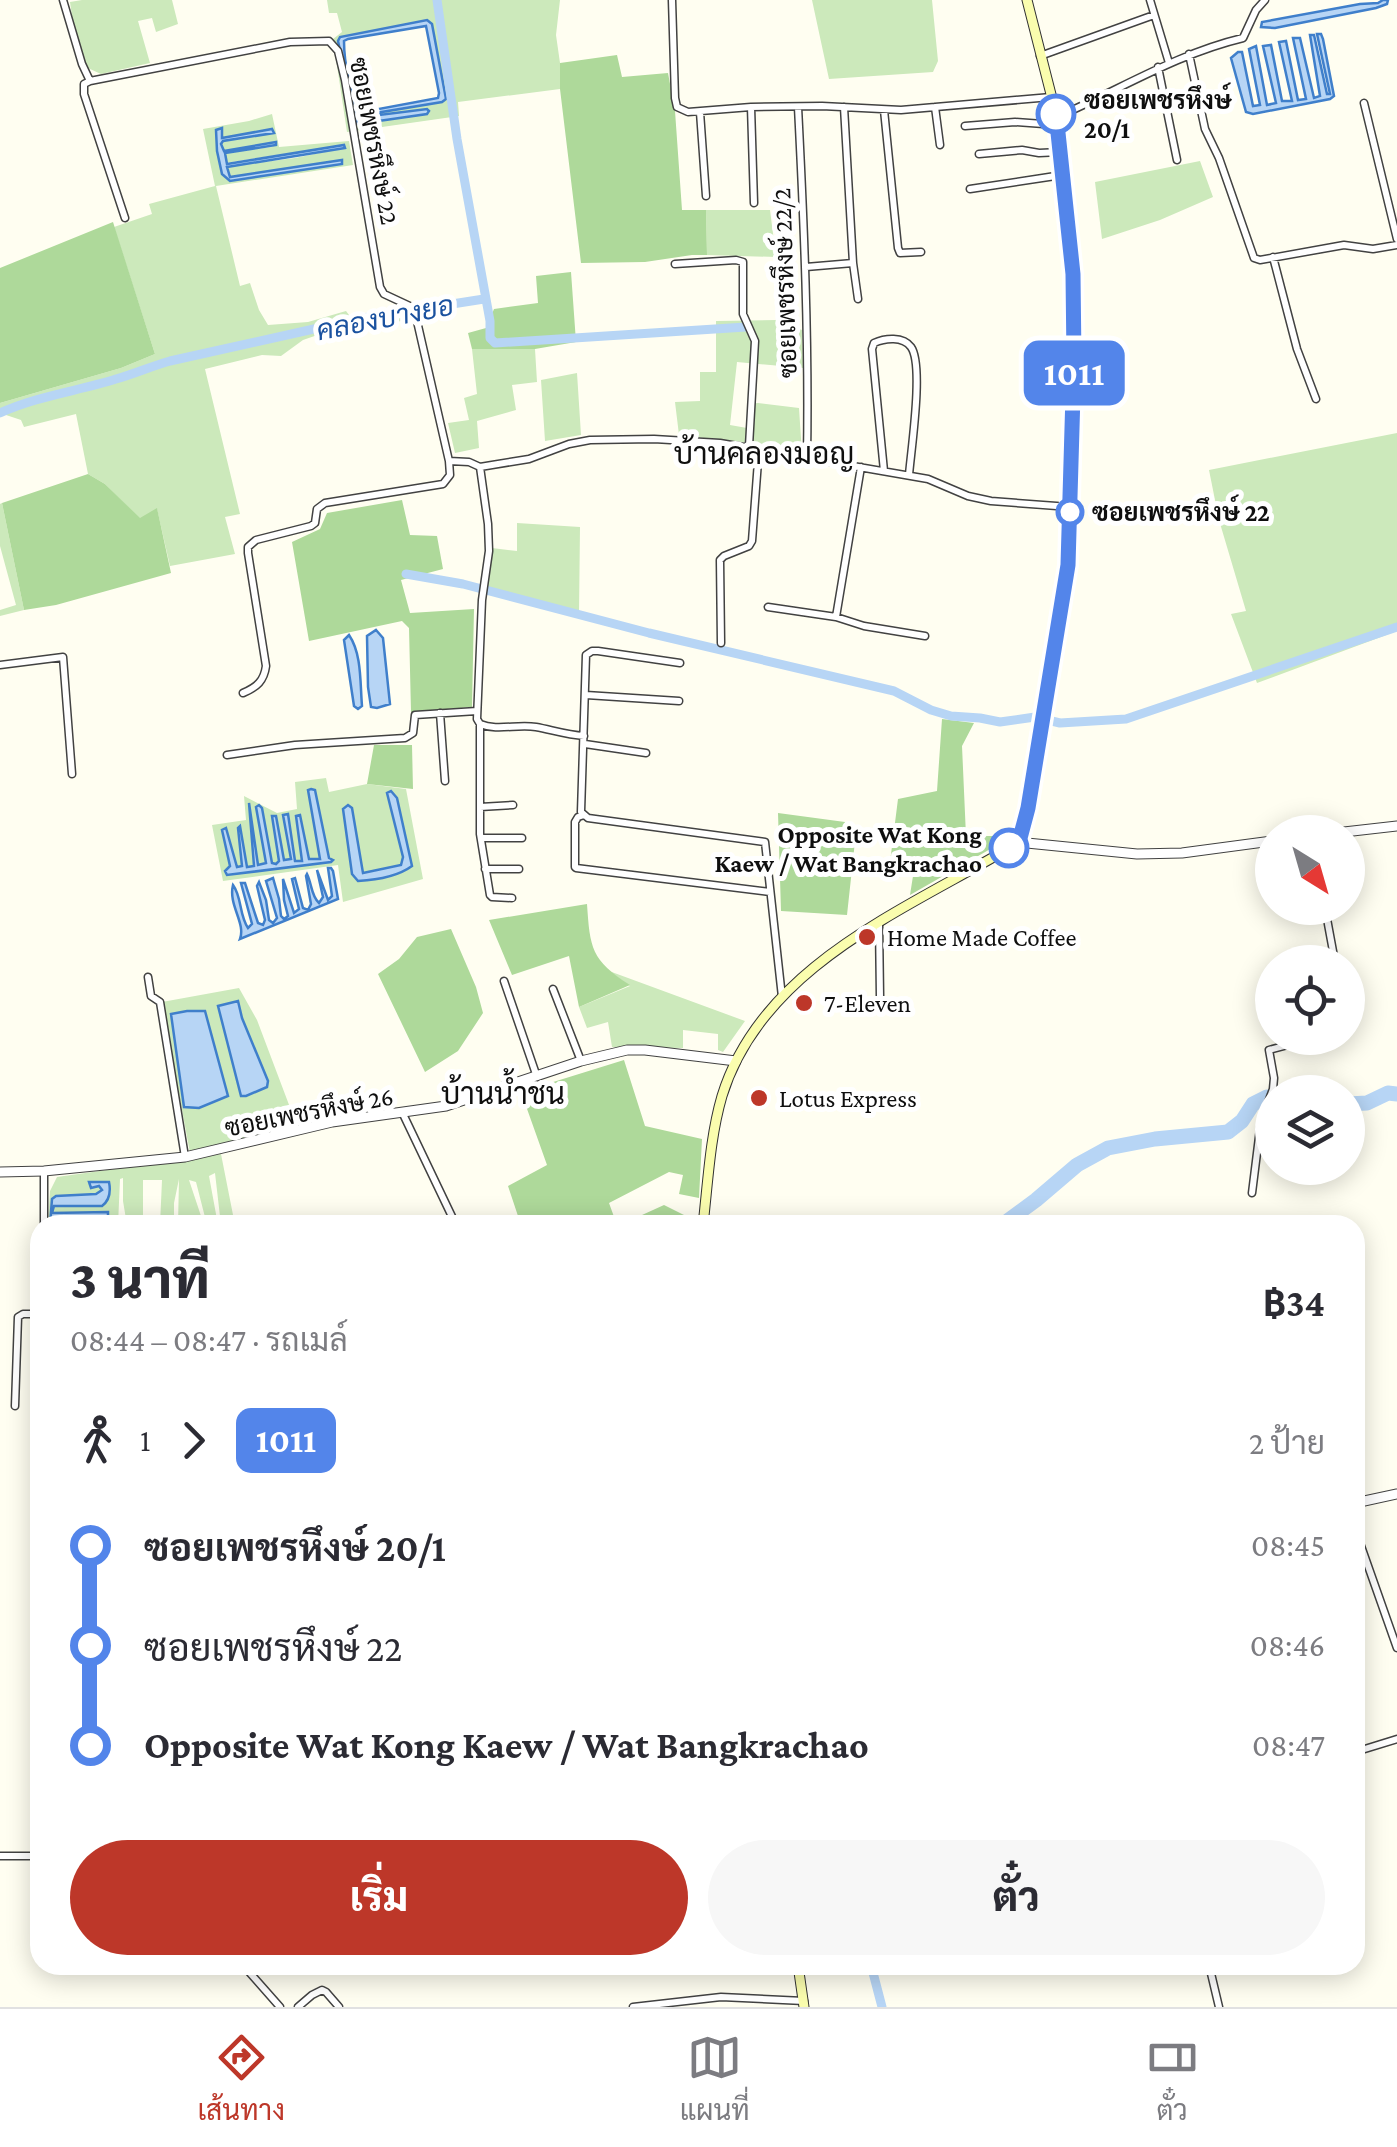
<!DOCTYPE html>
<html lang="th">
<head>
<meta charset="utf-8">
<style>
	body { margin:0; font-family:"Crimson Pro",Sarabun,serif; background:#f7f7f7; color:#2b2b33; height:100vh; display:flex; flex-direction:column; font-size:38px; white-space:nowrap }
	* { box-sizing:border-box; margin:0 }
	p { font-size:32px; color:#7c7c81 }
	.icon { flex:none; width:55px; height:55px; fill:none; stroke:currentColor; stroke-width:2; stroke-linecap:round; stroke-linejoin:round }
	.map { position:relative; flex:1; overflow:hidden }
	.drawer { position:absolute; left:30px; top:1215px; width:1335px; height:760px; display:flex; flex-direction:column; background:#fff; border-radius:30px; box-shadow:0 5px 25px #0003 }
	.drawer>* { flex:none }
	.badge { padding:0 20px; border-radius:15px; font-size:35px; line-height:65px }
	.needle { width:65px; rotate:143deg }
	.tools { position:absolute; left:1255px; top:815px; display:grid; gap:20px }
	.tools a { display:grid; place-items:center; width:110px; height:110px; border-radius:50%; background:#fff; box-shadow:0 5px 25px #0003; font-size:50px }
	.map>.badge { position:absolute; translate:-50% -50%; box-shadow:0 0 0 5px #fff }
	.legs { display:flex; align-items:center; gap:15px; height:110px; padding:0 40px; font-size:32px }
	.legs p { margin-inline-start:auto }
	.summary { display:flex; align-items:center; justify-content:space-between; height:170px; padding:0 40px }
	h1 { font-size:55px; font-weight:800; line-height:75px }
	.cta { display:flex; gap:20px; margin-top:auto; padding:20px 40px }
	.cta a { flex:1; height:115px; border-radius:60px; background:#bd3729; color:#fff; font-size:40px; font-weight:800; line-height:115px; text-align:center }
	.cta a+a { background:#f7f7f7; color:#2b2b33 }
	ul { padding:0 40px; list-style:none }
	li { display:flex; align-items:center; gap:35px; height:100px; font-size:38px }
	li i { display:grid; place-items:center; width:15px; height:100%; margin:0 12px; background:currentColor }
	li i::after { content:''; width:25px; height:25px; margin:-12px; border:8px solid; border-radius:50%; background:#fff }
	li p { margin-inline-start:auto }
	li:first-child i { background:linear-gradient(#0000 50%,currentColor 0) }
	li:last-child i { background:linear-gradient(currentColor 50%,#0000 0) }
	.dock { display:flex; justify-content:space-around; align-items:center; height:140px; border-top:2px solid #e1e1e2; background:#fff; font-size:28px; color:#7c7c81 }
	.dock a { display:grid; justify-items:center; gap:5px }
	.dock .active { color:#bd3729 }
	.map>svg:first-child { display:block }
	.green { fill:#cce9bb; fill-rule:evenodd }
	.forest { fill:#aed99a }
	.water { fill:#b7d5f5; stroke:#3f7fcb; stroke-width:2.5; fill-rule:evenodd }
	.lines { fill:none; stroke-linecap:round; stroke-linejoin:round }
	.canal { stroke:#b7d5f5; stroke-width:9 }
	.river { stroke:#b7d5f5; stroke-width:15 }
	.minor-casing { stroke:#424242; stroke-width:9 }
	.tertiary-casing { stroke:#424242; stroke-width:11 }
	.secondary-casing { stroke:#313131; stroke-width:11 }
	.minor { stroke:#fff; stroke-width:6 }
	.tertiary { stroke:#fff; stroke-width:9 }
	.secondary { stroke:#fafdae; stroke-width:9 }
	.line-1-casing { stroke:#fff; stroke-width:22 }
	.line-1 { stroke:#5385ea; stroke-width:15 }
	.stop-1-dot { fill:#fff; stroke:#5385ea; stroke-width:5 }
	.poi-dot { fill:#bd3729; stroke:#fff; stroke-width:4 }
	.labels { text-anchor:middle; dominant-baseline:central; stroke-width:10; stroke-linejoin:round; paint-order:stroke }
	.stop-label { font-size:25px; font-weight:bold; fill:#0f0f0f; stroke:#fff; text-anchor:start }
	.street-label { font-size:25px; fill:#0f0f0f; stroke:#fff }
	.poi-label { font-size:25px; fill:#0f0f0f; stroke:#fff; text-anchor:start }
	.water-label { font-size:28px; font-style:italic; fill:#1a519f; stroke:#fff }
	.quarter-label { font-size:30px; fill:#0f0f0f; stroke:#fff }
</style>
</head>
<body>
<div class="map">
<svg width="1397" height="2007" viewBox="0 0 1397 2007">
	<rect width="100%" height="100%" fill="#fffef1"/>
	<path class="green" d="M 82,0 L 172,0 L 178,24 L 156,32 L 152,18 L 138,21 L 150,63 L 101,74 L 79,64 L 70,2 Z
		M 327,0 L 560,0 L 556,35 L 560,63 L 560,89 L 458,102 L 459,116 L 347,132 L 333,39 L 342,32 L 337,13 L 329,13 ZM 432,24 L 442,102 L 364,115 L 362,117 L 427,109 L 429,111 L 426,114 L 358,123 L 355,121 L 338,41 L 340,37 Z
		M 812,0 L 932,0 L 938,61 L 933,72 L 829,79 Z
		M 272,114 L 279,147 L 349,141 L 353,165 L 216,186 L 240,286 L 250,283 L 259,310 L 268,325 L 308,322 L 346,311 L 352,319 L 410,310 L 409,320 L 329,331 L 303,340 L 281,356 L 262,355 L 205,369 L 240,514 L 225,517 L 235,554 L 170,566 L 157,509 L 140,519 L 105,484 L 88,474 L 76,414 L 24,427 L 21,420 L 0,413 L 0,403 L 121,368 L 155,354 L 114,227 L 152,214 L 149,204 L 215,186 L 203,129 L 249,121 ZM 272,129 L 273,133 L 222,141 L 221,144 L 224,151 L 275,142 L 272,147 L 225,153 L 225,163 L 343,145 L 344,148 L 295,158 L 226,167 L 230,177 L 341,160 L 342,164 L 226,179 L 216,130 L 222,138 Z
		M 1200,161 L 1213,197 L 1160,220 L 1102,239 L 1095,182 Z
		M 706,210 L 770,210 L 776,257 L 707,255 Z
		M 777,320 L 802,330 L 803,368 L 737,362 L 730,425 L 747,428 L 749,404 L 758,403 L 799,408 L 802,454 L 747,443 L 679,435 L 675,402 L 700,401 L 700,372 L 716,372 L 716,321 Z
		M 472,349 L 535,349 L 537,382 L 512,385 L 516,410 L 477,421 L 479,448 L 455,453 L 448,423 L 469,420 L 464,398 L 477,394 Z
		M 577,373 L 581,435 L 545,441 L 541,380 Z
		M 1397,433 L 1397,631 L 1257,683 L 1231,614 L 1246,611 L 1219,520 L 1209,470 Z
		M 2,503 L 24,610 L 0,616 L 0,610 L 16,605 L 0,546 L 0,504 Z
		M 517,523 L 580,527 L 579,614 L 576,616 L 487,592 L 492,548 L 517,551 Z
		M 326,778 L 329,792 L 367,784 L 406,789 L 423,879 L 343,902 L 338,865 L 223,881 L 212,825 L 246,820 L 244,796 L 277,813 L 297,809 L 295,782 ZM 308,791 L 331,862 L 227,875 L 226,871 L 230,867 L 226,829 L 237,868 L 243,867 L 238,828 L 240,827 L 247,868 L 254,866 L 250,807 L 258,865 L 266,864 L 257,807 L 259,806 L 262,809 L 272,863 L 276,864 L 279,861 L 272,817 L 276,816 L 284,861 L 291,860 L 283,815 L 288,815 L 295,862 L 302,861 L 296,817 L 299,815 L 309,860 L 320,859 ZM 391,791 L 397,798 L 412,866 L 359,881 L 348,805 L 352,808 L 363,873 L 402,865 L 403,857 Z
		M 609,971 L 745,1021 L 723,1052 L 718,1050 L 718,1034 L 683,1030 L 683,1048 L 612,1047 L 608,1022 L 587,1028 L 579,1007 L 630,986 Z
		M 239,988 L 257,1020 L 297,1126 L 190,1153 L 162,1002 ZM 238,1001 L 242,1018 L 241,1095 L 218,1006 ZM 172,1014 L 199,1107 L 185,1107 Z
		M 221,1154 L 235,1225 L 221,1225 L 215,1173 L 209,1176 L 218,1225 L 207,1225 L 196,1182 L 189,1180 L 204,1225 L 178,1225 L 179,1179 L 174,1203 L 174,1225 L 160,1225 L 162,1180 L 143,1180 L 143,1225 L 127,1225 L 123,1201 L 123,1178 L 120,1179 L 118,1225 L 107,1225 L 108,1213 L 51,1214 L 50,1225 L 48,1225 L 50,1191 L 57,1177 ZM 99,1186 L 111,1190 L 107,1201 L 102,1206 L 53,1206 L 56,1196 L 96,1194 L 102,1190 Z"/>
	<path class="forest" d="M 617,55 L 622,77 L 668,73 L 675,111 L 682,210 L 706,210 L 707,255 L 692,255 L 645,262 L 581,263 L 560,89 L 560,63 Z
		M 113,222 L 155,354 L 121,368 L 0,403 L 0,268 Z
		M 571,272 L 576,342 L 535,349 L 472,349 L 468,333 L 486,328 L 494,309 L 538,303 L 536,276 Z
		M 88,474 L 105,484 L 140,518 L 157,508 L 171,573 L 56,605 L 24,610 L 2,503 Z
		M 402,500 L 410,535 L 437,536 L 443,569 L 401,580 L 410,613 L 474,609 L 472,707 L 411,712 L 409,628 L 402,621 L 309,641 L 292,542 L 320,529 L 327,513 Z
		M 942,719 L 974,723 L 962,746 L 966,836 L 1013,836 L 910,895 L 913,876 L 888,878 L 898,799 L 937,791 Z
		M 374,745 L 412,745 L 413,789 L 367,784 Z
		M 778,813 L 845,822 L 845,830 L 856,832 L 847,915 L 781,911 Z
		M 587,904 C 590,948 591,960 630,985 L 579,1007 L 569,956 L 512,975 L 489,920 Z
		M 451,929 L 476,987 L 483,1013 L 458,1051 L 425,1072 L 378,974 L 399,959 L 417,937 Z
		M 624,1060 L 645,1126 L 702,1139 L 699,1198 L 679,1194 L 683,1175 L 669,1172 L 609,1203 L 617,1225 L 518,1225 L 520,1222 L 508,1186 L 547,1165 L 521,1092 Z
		M 664,1205 L 696,1221 L 695,1225 L 620,1225 Z"/>
	<path class="water" d="M 1383,0 L 1388,0 L 1387,4 L 1376,8 L 1275,28 L 1261,27 L 1262,22 L 1360,4 L 1378,3 Z
		M 427,20 L 432,24 L 446,99 L 442,102 L 364,115 L 363,117 L 427,109 L 429,111 L 427,114 L 358,124 L 355,121 L 338,41 L 340,37 ZM 426,26 L 439,93 L 438,98 L 363,112 C 350,94 344,63 344,41 L 348,39 Z
		M 1317,34 L 1321,34 L 1323,39 L 1334,96 L 1330,99 L 1253,114 L 1246,112 L 1231,58 L 1238,52 L 1242,52 L 1253,106 L 1260,105 L 1249,49 L 1256,46 L 1267,105 L 1276,103 L 1263,46 L 1271,45 L 1282,101 L 1292,101 L 1279,42 L 1286,41 L 1298,100 L 1306,99 L 1293,38 L 1300,38 L 1314,98 L 1320,96 L 1310,35 L 1314,35 L 1327,94 L 1330,94 Z
		M 222,128 L 222,138 L 272,129 L 274,133 L 223,141 L 221,144 L 224,151 L 276,142 L 276,145 L 225,153 L 227,164 L 344,145 L 345,148 L 227,167 L 230,177 L 342,160 L 342,164 L 230,181 L 222,174 L 217,151 L 216,130 Z
		M 376,630 L 383,638 L 390,704 L 377,708 L 371,707 L 368,687 L 367,636 Z
		M 349,635 C 362,654 360,683 362,706 L 358,709 L 354,706 L 344,640 Z
		M 311,789 L 315,790 L 329,858 L 333,860 L 331,862 L 227,875 L 225,871 L 230,866 L 222,830 L 226,828 L 237,867 L 242,866 L 238,828 L 240,826 L 247,867 L 254,866 L 249,803 L 258,865 L 266,863 L 256,807 L 259,805 L 262,808 L 272,863 L 276,864 L 279,861 L 272,816 L 276,816 L 284,860 L 291,859 L 283,815 L 288,814 L 295,861 L 302,861 L 296,816 L 300,815 L 309,859 L 320,859 L 308,790 Z
		M 391,791 L 397,798 L 412,866 C 397,877 376,880 358,881 L 352,874 L 343,809 L 348,805 L 352,808 L 363,873 L 401,865 L 403,857 L 387,793 Z
		M 328,868 L 331,868 L 333,871 L 338,899 L 240,939 C 246,923 228,905 233,885 C 242,897 239,915 248,928 L 252,924 L 241,883 L 245,883 L 258,923 L 263,925 L 265,920 L 257,886 L 259,882 L 266,900 L 269,920 L 273,923 L 277,918 L 266,881 L 273,878 L 279,899 L 281,916 L 284,919 L 288,916 L 284,900 L 283,879 L 294,913 L 299,909 L 292,879 L 295,878 L 303,908 L 308,910 L 311,904 L 306,876 L 307,874 C 312,884 311,896 319,903 L 323,897 L 317,870 L 328,900 L 332,896 Z
		M 238,1001 L 242,1018 L 268,1081 L 267,1087 L 246,1096 L 241,1096 L 218,1006 Z
		M 187,1011 L 205,1011 L 228,1096 L 199,1108 L 184,1107 L 171,1014 Z
		M 89,1182 L 109,1182 C 111,1192 110,1200 102,1206 L 54,1206 L 52,1213 L 108,1212 L 108,1224 L 50,1225 L 52,1199 L 56,1196 L 96,1194 L 102,1190 L 99,1186 L 91,1188 Z"/>
	<g class="lines">
		<path class="canal" d="M 437,0 L 457,139 L 490,321 L 490,338 L 495,343 L 746,327
			M 0,413 C 37,396 78,391 116,379 C 134,374 152,366 170,361 L 363,318 L 484,299
			M 406,574 L 463,584 L 649,633 L 894,691 L 931,710 L 951,716 L 980,718 L 1000,722 L 1035,717 L 1060,723 L 1126,719 L 1397,627
			M 871,1965 L 882,2007"/>
		<path class="river" d="M 1348,1104 L 1367,1103 L 1388,1093 L 1397,1094
			M 1002,1225 L 1036,1200 L 1077,1165 L 1108,1148 L 1155,1139 L 1228,1132 L 1242,1121 L 1253,1104 L 1267,1097 L 1272,1098"/>
		<g class="minor-casing">
			<path id="minor" d="M 63,0 L 82,64 L 90,81
				M 672,0 L 675,98 L 677,107 L 688,112 L 751,107 L 822,106 L 901,110 L 1051,97
				M 1150,0 L 1169,63
				M 1189,54 L 1205,129 L 1219,158 L 1254,258 L 1260,260 L 1344,245 L 1373,249 L 1397,245
				M 1040,56 L 1154,15
				M 1158,67 L 1177,160
				M 1364,103 L 1397,239
				M 751,107 L 754,203
				M 798,107 C 804,224 809,341 807,458
				M 935,107 L 940,145
				M 884,110 L 898,248 L 900,253 L 921,252
				M 700,112 L 706,196
				M 1056,114 L 1068,112 C 1126,86 1180,53 1243,38 L 1256,10 L 1265,0
				M 965,126 L 1015,122 L 1057,125
				M 979,154 L 1022,150 L 1039,153 L 1060,152
				M 970,189 L 1062,175
				M 125,218 L 84,94 L 84,84 L 90,81 L 290,42 L 329,41 L 338,51 L 345,80 L 380,287 L 384,294 L 414,308 L 449,461 L 469,462 L 480,467 L 492,465 L 529,459 L 569,444 L 590,440 L 654,439 L 720,443 L 928,479 L 968,496 L 991,501 L 1070,507
				M 1273,257 L 1297,349 L 1316,399
				M 853,263 L 858,299
				M 675,264 L 736,260 L 743,262 L 743,314 L 755,341 L 749,446
				M 806,267 L 853,263 L 844,107
				M 480,467 L 488,524 L 489,551 L 482,600 L 477,719 L 480,724 C 497,731 517,724 536,727 C 552,730 567,735 584,736
				M 884,471 L 872,349 L 874,343 C 885,338 903,336 911,347 C 924,365 911,450 909,475
				M 768,607 L 836,617 L 864,626 L 925,636
				M 836,617 L 861,467
				M 721,643 L 720,560 L 724,556 L 749,546 L 752,541 L 759,448
				M 680,663 L 598,651 L 592,651 L 586,655 L 581,812 L 588,818 L 765,842 L 782,997
				M 0,665 L 63,657 L 72,774
				M 243,693 C 257,687 264,681 266,666 L 248,553 L 248,547 L 256,540 L 311,526 L 315,523 L 317,509 L 325,503 L 443,484 L 450,475 L 449,461
				M 586,695 L 679,701
				M 440,713 L 445,781
				M 480,724 L 480,834 L 490,895 L 492,897 L 512,898
				M 585,744 L 646,753
				M 227,755 L 295,745 L 405,738 L 413,733 L 415,715 L 477,711
				M 480,807 L 513,805
				M 584,815 L 578,817 L 575,822 L 575,867 L 576,868 L 770,892
				M 481,838 L 522,838
				M 485,869 L 519,869
				M 1325,908 L 1335,962
				M 879,923 L 880,997
				M 148,977 L 151,996 L 160,1002 L 185,1157
				M 504,981 L 537,1077
				M 553,989 L 581,1061
				M 1348,1018 L 1348,1027
				M 403,1114 L 456,1225
				M 1252,1193 L 1261,1121 L 1273,1089 L 1274,1078 L 1269,1050 L 1314,1038
				M 44,1225 L 44,1171
				M 15,1406 L 18,1317 L 23,1314 L 40,1314
				M 1355,1529 L 1397,1648
				M 1355,1752 L 1397,1739
				M 0,1856 L 40,1856
				M 243,1965 L 280,2007
				M 1209,1965 L 1219,2007
				M 298,2007 L 312,1995 L 322,1990 L 326,1992 L 339,2007
				M 633,2007 L 721,1997 L 804,2001"/>
		</g>
		<g class="tertiary-casing">
			<path id="tertiary" d="M 1344,832 L 1397,826
				M 1017,842 L 1137,854 L 1182,853 L 1272,841
				M 0,1172 L 44,1171 L 185,1157 L 332,1122 L 446,1106 L 581,1061 L 627,1050 L 645,1050 L 736,1061
				M 1355,1503 L 1397,1494"/>
		</g>
		<g class="secondary-casing">
			<path id="secondary" d="M 703,1225 C 708,1182 710,1137 722,1096 C 762,966 905,910 1011,847 L 1023,832 L 1068,565 L 1074,360 L 1073,275 L 1056,114 L 1027,0
				M 798,1965 L 804,2007"/>
		</g>
		<use href="#minor" class="minor"/>
		<use href="#tertiary" class="tertiary"/>
		<use href="#secondary" class="secondary"/>
	</g>
	<g class="lines">
		<g class="line-1-casing">
			<path id="line-1" d="M 1009,848 L 1020,838 L 1028,808 L 1068,565 L 1074,360 L 1073,274 L 1056,114"/>
		</g>
		<use href="#line-1" class="line-1"/>
	</g>
	<g class="stop-1-dot">
		<circle cx="1056" cy="114" r="18"/>
		<circle cx="1070" cy="512" r="12"/>
		<circle cx="1009" cy="848" r="18"/>
	</g>
	<g class="poi-dot">
		<circle cx="867" cy="937" r="10"/>
		<circle cx="804" cy="1003" r="10"/>
		<circle cx="759" cy="1098" r="10"/>
	</g>
	<g class="labels">
		<g class="stop-label">
			<text x="1084" y="100">ซอยเพชรหึงษ์<tspan x="1084" dy="29">20/1</tspan></text>
			<text x="1092" y="512">ซอยเพชรหึงษ์ 22</text>
			<text x="982" y="834" text-anchor="end">Opposite Wat Kong<tspan x="982" dy="29">Kaew / Wat Bangkrachao</tspan></text>
		</g>
		<g class="street-label">
			<text transform="translate(374 141) rotate(79)">ซอยเพชรหึงษ์ 22</text>
			<text transform="translate(785 283) rotate(-92)">ซอยเพชรหึงษ์ 22/2</text>
			<text transform="translate(309 1112) rotate(-11)">ซอยเพชรหึงษ์ 26</text>
		</g>
		<g class="poi-label">
			<text x="887" y="937">Home Made Coffee</text>
			<text x="824" y="1003">7-Eleven</text>
			<text x="779" y="1098">Lotus Express</text>
		</g>
		<g class="water-label">
			<text transform="translate(385 318) rotate(-11)">คลองบางยอ</text>
		</g>
		<g class="quarter-label">
			<text x="764" y="453">บ้านคลองมอญ</text>
			<text x="503" y="1093">บ้านน้ำชน</text>
		</g>
	</g>
</svg>
<div class="tools">
<a><svg class="needle" viewBox="-14 -14 28 28"><path d="M0-13l5 13h-10z" fill="#e53935"/><path d="M0 13l5-13h-10z" fill="#7c7c81"/></svg></a>
<a><svg class="icon" aria-label="locate" viewBox="0 0 24 24"><circle cx="12" cy="12" r="6"/><path d="M12 2v4M12 18v4M2 12h4M18 12h4"/></svg></a>
<a><svg class="icon" aria-label="layers" viewBox="0 0 24 24"><path d="M12 4l9 5-9 5-9-5zM3 14l9 5 9-5"/></svg></a>
</div>
<b class="badge" style="left:1074px;top:373px;background:#5385ea;color:#fff">1011</b>
<section class="drawer">
<div class="summary"><div><h1>3 นาที</h1><p>08:44 – 08:47 · รถเมล์</p></div><b>฿34</b></div>
<div class="legs"><svg class="icon" aria-label="walk" viewBox="0 0 24 24"><circle cx="13" cy="4" r="2"/><path d="M13 8l-2 6 4 7M11 14l-3 7M7 12l3-4h3l4 4"/></svg>1<svg class="icon" aria-label="forward" viewBox="0 0 24 24"><path d="M9 5l7 7-7 7"/></svg><b class="badge" style="background:#5385ea;color:#fff">1011</b><p>2 ป้าย</p></div>
<ul>
<li><i style="color:#5385ea"></i><b>ซอยเพชรหึงษ์ 20/1</b><p>08:45</p></li>
<li><i style="color:#5385ea"></i><span>ซอยเพชรหึงษ์ 22</span><p>08:46</p></li>
<li><i style="color:#5385ea"></i><b>Opposite Wat Kong Kaew / Wat Bangkrachao</b><p>08:47</p></li>
</ul>
<div class="cta"><a>เริ่ม</a><a>ตั๋ว</a></div>
</section>
</div>
<nav class="dock">
<a class="active"><svg class="icon" aria-label="directions" viewBox="0 0 24 24"><path d="M12 3l9 9-9 9-9-9zM9 14v-3h6M13 9l2 2-2 2"/></svg>เส้นทาง</a>
<a><svg class="icon" aria-label="map" viewBox="0 0 24 24"><path d="M3 6l6-2 6 2 6-2v14l-6 2-6-2-6 2zM9 4v14M15 6v14"/></svg>แผนที่</a>
<a><svg class="icon" aria-label="tickets" viewBox="0 0 24 24"><path d="M3 7h18v10H3zM15 7v10"/></svg>ตั๋ว</a>
</nav>
</body>
</html>
